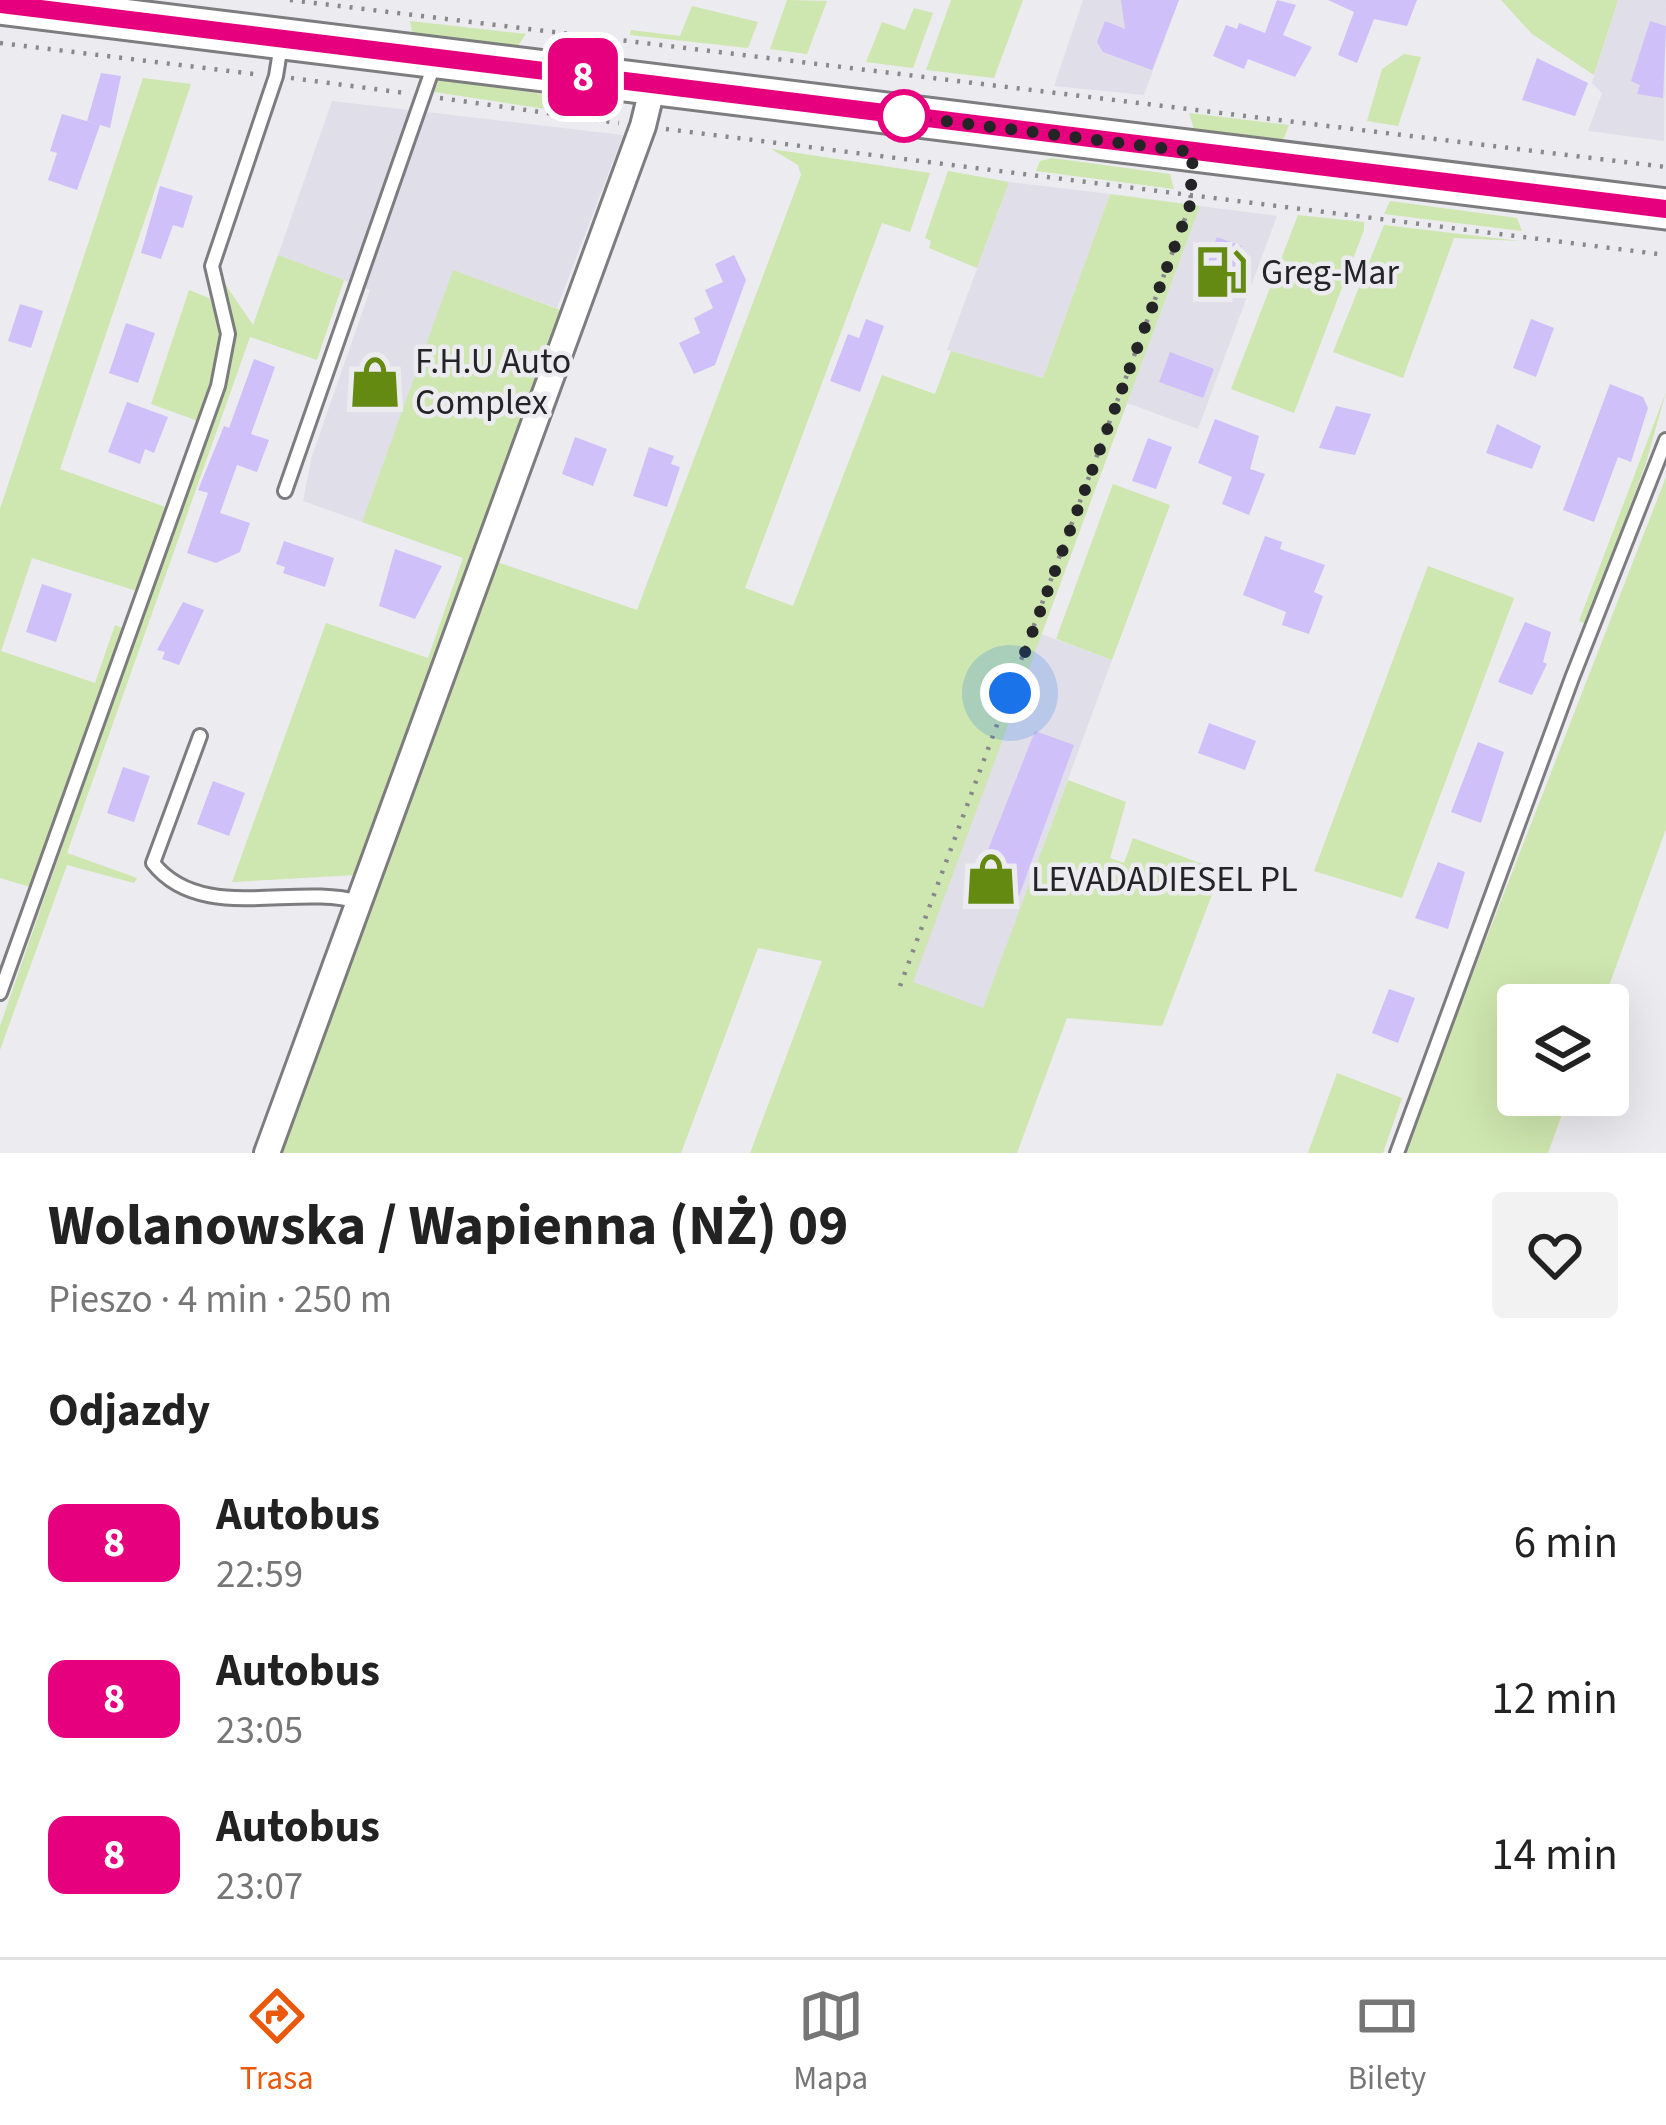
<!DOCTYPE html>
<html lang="pl">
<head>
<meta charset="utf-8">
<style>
	body { margin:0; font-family:"Source Sans 3",sans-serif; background:#f2f2f2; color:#222; height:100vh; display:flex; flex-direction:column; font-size:45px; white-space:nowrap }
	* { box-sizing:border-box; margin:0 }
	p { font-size:39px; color:#767676 }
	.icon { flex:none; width:66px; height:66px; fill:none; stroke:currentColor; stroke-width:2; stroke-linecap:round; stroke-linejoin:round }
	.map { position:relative; height:1153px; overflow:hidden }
	.panel { display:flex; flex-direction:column; background:#fff; flex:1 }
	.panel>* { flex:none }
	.badge { padding:0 24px; border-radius:18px; font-size:42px; line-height:78px }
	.tools { position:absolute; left:1497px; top:984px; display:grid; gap:24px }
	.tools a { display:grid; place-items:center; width:132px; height:132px; border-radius:12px; background:#fff; box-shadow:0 12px 48px #0002; font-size:60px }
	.you { position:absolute; width:60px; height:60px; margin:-30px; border:9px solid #fff; border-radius:50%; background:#1a73e8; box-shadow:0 0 0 18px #1a73e833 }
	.map>.badge { position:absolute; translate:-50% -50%; box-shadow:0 0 0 6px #fff }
	h2 { padding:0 48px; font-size:45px; line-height:108px }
	.round { display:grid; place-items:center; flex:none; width:126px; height:126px; border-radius:12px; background:#f2f2f2 }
	.overview { display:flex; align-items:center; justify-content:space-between; height:204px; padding:0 48px }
	h1 { font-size:57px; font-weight:700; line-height:90px }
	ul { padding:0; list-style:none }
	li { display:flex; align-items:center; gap:36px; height:156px; padding:0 48px }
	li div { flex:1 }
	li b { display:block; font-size:45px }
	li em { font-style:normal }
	li .badge { min-width:132px; font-weight:700; text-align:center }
	.tabs { display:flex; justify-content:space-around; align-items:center; height:168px; border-top:3px solid #e0e0e0; background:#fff; font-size:33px; color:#767676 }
	.tabs a { display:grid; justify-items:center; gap:6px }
	.tabs .on { color:#ea580c }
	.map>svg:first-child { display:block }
	.built { fill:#e0dee9 }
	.green { fill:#cee6af }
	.building { fill:#cfc0fa }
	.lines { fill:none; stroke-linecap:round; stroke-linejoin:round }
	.service-casing { stroke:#7d7c7f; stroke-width:18 }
	.minor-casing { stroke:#7d7c7f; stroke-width:30 }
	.primary-casing { stroke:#7d7c7f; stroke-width:45 }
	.path { stroke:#88878a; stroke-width:4.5; stroke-dasharray:3 9; stroke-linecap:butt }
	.service { stroke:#fff; stroke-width:12 }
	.minor { stroke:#fff; stroke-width:24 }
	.primary { stroke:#fff; stroke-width:39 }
	.line-casing { stroke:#fff; stroke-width:27 }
	.line { stroke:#e6007e; stroke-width:18 }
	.walk { stroke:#242325; stroke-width:12; stroke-dasharray:0 21.6 }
	.stop-dot { fill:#fff; stroke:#e6007e; stroke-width:6 }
	.labels { text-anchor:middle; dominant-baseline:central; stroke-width:9; stroke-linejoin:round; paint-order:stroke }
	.poi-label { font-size:36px; fill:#242325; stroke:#ecebef; text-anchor:start }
</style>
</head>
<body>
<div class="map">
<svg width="1666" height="1153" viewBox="0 0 1666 1153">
	<rect width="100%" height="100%" fill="#ecebef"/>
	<path class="built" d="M 1083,0 L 1179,0 L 1144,95 L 1054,86 Z
		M 1618,0 L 1666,0 L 1664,141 L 1588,131 L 1602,93 L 1592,83 Z
		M 332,101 L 623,135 L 557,308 L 453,271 L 362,522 L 303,501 L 312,456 L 370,290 L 278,255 Z
		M 1009,182 L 1110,194 L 1043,378 L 947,350 Z
		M 1200,206 L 1277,216 L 1198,429 L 1127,403 Z
		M 1041,634 L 1112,660 L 983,1009 L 912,983 Z"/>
	<path class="green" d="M 787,0 L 827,1 L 807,54 L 770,49 Z
		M 951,0 L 1023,0 L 994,78 L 926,70 Z
		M 1501,0 L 1618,0 L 1594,75 L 1532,34 Z
		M 692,6 L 758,22 L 748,48 L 630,35 L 631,30 L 680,36 Z
		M 914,8 L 933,13 L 913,68 L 866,62 L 882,22 L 905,30 Z
		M 410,21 L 526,34 L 518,46 L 424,37 L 412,32 Z
		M 1404,54 L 1421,57 L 1398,126 L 1367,121 L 1382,69 Z
		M 143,78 L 191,84 L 60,469 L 168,508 L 137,591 L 32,558 L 1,651 L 95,683 L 115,625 L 125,629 L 30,887 L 0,878 L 0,509 Z
		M 446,79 L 566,98 L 559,111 L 434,92 L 439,80 Z
		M 1189,113 L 1289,125 L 1283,140 L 1194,129 Z
		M 771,149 L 930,173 L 910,232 L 882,223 L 745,588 L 793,606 L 882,375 L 935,394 L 951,351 L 1043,378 L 1110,194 L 1200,206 L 913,982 L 983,1008 L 1068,780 L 1126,802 L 1110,858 L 1124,863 L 1133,838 L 1221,871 L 1162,1026 L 1067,1018 L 1017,1153 L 750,1153 L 822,961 L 758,948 L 681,1153 L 275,1153 L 371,884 L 497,562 L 637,610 L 801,175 L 798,165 Z
		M 1052,158 L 1170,174 L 1174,189 L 1036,171 L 1040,161 Z
		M 948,171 L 1009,182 L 977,268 L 929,248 L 931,241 L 925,238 Z
		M 1390,201 L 1517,218 L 1522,231 L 1384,214 Z
		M 1298,215 L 1364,222 L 1364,230 L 1294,413 L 1231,389 Z
		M 1384,225 L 1520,241 L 1454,238 L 1403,378 L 1333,352 Z
		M 278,255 L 344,280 L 317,360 L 250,337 L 67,853 L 137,878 L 134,883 L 67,865 L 0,1050 L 0,1026 L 229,366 L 233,328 L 220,286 L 223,281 L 253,325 Z
		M 453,270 L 566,312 L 356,875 L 232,882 L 326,623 L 428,658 L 463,558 L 362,522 Z
		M 189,290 L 209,298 C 231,339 211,380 198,421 L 151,404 Z
		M 1666,392 L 1646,463 L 1586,624 L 1579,621 Z
		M 1666,477 L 1666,829 L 1602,1005 L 1518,1005 L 1518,1095 L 1569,1095 L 1548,1153 L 1403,1153 Z
		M 1113,484 L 1170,505 L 1112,660 L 1056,639 Z
		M 1428,566 L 1514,598 L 1402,898 L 1314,871 Z
		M 1337,1073 L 1402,1098 L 1383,1153 L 1308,1153 Z"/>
	<path class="building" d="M 1121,0 L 1179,0 L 1152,70 L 1103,52 L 1097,42 L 1105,21 L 1125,29 Z
		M 1277,0 L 1296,5 L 1283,35 L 1312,47 L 1295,77 L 1248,59 L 1244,69 L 1213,56 L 1226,25 L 1237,29 L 1239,23 L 1265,33 Z
		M 1328,0 L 1417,0 L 1407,26 L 1374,19 L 1357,63 L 1338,55 L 1354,12 Z
		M 1650,21 L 1666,26 L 1663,98 L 1637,94 L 1640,85 L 1631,81 Z
		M 1537,58 L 1588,83 L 1575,116 L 1522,100 Z
		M 101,73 L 121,76 L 110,128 L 87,121 Z
		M 62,114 L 100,125 L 77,190 L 48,180 L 57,153 L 50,151 Z
		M 160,186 L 193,196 L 183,228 L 173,225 L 161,259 L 141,253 Z
		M 1217,237 L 1242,246 L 1225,293 L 1199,284 Z
		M 734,255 L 746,280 L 715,365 L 694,374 L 679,343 L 700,333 L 694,318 L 713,308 L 705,290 L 723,282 L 715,264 Z
		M 20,304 L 43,311 L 31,348 L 8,341 Z
		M 866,319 L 884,326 L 860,392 L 830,381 L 848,334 L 859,338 Z
		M 1531,319 L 1554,328 L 1536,377 L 1513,368 Z
		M 126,323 L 155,333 L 138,383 L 109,373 Z
		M 1170,352 L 1214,369 L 1203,398 L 1159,382 Z
		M 254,359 L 275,367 L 251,434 L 269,440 L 257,472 L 237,465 L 220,513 L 250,523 L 240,552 L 216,563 L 187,553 L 208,493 L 198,490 L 224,426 L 229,428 Z
		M 1610,384 L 1643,397 L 1648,408 L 1631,462 L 1618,457 L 1594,522 L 1563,510 Z
		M 127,402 L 168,417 L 154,453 L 145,449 L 140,464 L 108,452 Z
		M 1336,406 L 1371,414 L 1355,455 L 1319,448 Z
		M 1215,419 L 1259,436 L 1250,469 L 1265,474 L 1249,515 L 1222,504 L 1232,477 L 1198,463 Z
		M 1497,424 L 1541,446 L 1532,469 L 1486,453 Z
		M 575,437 L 607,449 L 593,486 L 562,474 Z
		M 1148,438 L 1172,447 L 1156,489 L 1132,481 Z
		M 649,447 L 674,456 L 671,464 L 680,467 L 667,507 L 633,496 Z
		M 1265,536 L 1282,542 L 1280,549 L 1325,565 L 1314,592 L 1323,596 L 1309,634 L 1282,625 L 1286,612 L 1243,595 Z
		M 284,541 L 334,558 L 325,587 L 283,573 L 285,567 L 276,564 Z
		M 395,549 L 442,566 L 415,619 L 379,606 Z
		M 42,584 L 72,594 L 56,642 L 26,632 Z
		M 183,602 L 204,610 L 179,665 L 162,659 L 165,652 L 157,650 Z
		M 1525,622 L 1551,632 L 1543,662 L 1547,664 L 1532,695 L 1498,682 Z
		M 1209,723 L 1256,741 L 1245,770 L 1198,753 Z
		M 1035,731 L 1074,745 L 1019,896 L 976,880 Z
		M 1478,742 L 1504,752 L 1481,823 L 1451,812 Z
		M 123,767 L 150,776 L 134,822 L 107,813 Z
		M 213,781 L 245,793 L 229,836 L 197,824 Z
		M 1438,862 L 1465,872 L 1448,929 L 1415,918 Z
		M 1389,989 L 1415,998 L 1398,1043 L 1372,1033 Z"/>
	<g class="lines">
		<g class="service-casing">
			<path id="service" d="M 285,491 L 435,62
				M 200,736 L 153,863 C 201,924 295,883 359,902
				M 0,993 L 218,386 L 228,334 L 212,266 L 276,76 L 281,45
				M 1397,1153 L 1572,678 L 1666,440"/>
		</g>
		<g class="minor-casing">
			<path id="minor" d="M 267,1153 L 643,126 L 653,85"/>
		</g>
		<g class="primary-casing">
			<path id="primary" d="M 0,4 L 1666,209"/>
		</g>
		<path class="path" d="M 290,0 L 1666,167
			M 0,43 L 262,75
			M 291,78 L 405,93
			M 440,98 L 619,123
			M 666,129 L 1666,255
			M 900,986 L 1190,205 L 1192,180"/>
		<use href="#service" class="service"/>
		<use href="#minor" class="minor"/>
		<use href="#primary" class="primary"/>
	</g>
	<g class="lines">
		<g class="line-casing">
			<path id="line" d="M 0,4 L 1666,209"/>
		</g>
		<use href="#line" class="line"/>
		<path class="walk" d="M 904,116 L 1193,152 L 1190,205 L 1010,693"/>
	</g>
	<defs>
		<g id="fuel-bare" transform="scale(4.14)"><path d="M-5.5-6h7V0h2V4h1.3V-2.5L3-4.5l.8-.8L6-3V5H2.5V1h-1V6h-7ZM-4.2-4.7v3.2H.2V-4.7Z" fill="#648a12" stroke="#ecebef" stroke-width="2.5" paint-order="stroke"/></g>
		<g id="shop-bare" transform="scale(4.14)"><path d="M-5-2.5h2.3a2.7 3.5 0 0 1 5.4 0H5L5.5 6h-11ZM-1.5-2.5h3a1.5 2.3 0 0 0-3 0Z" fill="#648a12" stroke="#ecebef" stroke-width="2.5" paint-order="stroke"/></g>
	</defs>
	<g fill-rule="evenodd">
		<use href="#fuel-bare" x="1221" y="272"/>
		<use href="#shop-bare" x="375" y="382"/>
		<use href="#shop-bare" x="991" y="879"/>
	</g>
	<circle class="stop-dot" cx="904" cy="116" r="24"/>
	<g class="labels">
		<g class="poi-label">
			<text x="1261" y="272">Greg-Mar</text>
			<text x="415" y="361">F.H.U Auto<tspan x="415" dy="41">Complex</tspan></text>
			<text x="1031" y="879">LEVADADIESEL PL</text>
		</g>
	</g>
</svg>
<div class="tools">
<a><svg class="icon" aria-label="layers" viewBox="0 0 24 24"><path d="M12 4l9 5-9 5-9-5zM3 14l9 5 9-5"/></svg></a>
</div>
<div class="you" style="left:1010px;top:693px"></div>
<b class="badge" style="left:583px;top:77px;background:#e6007e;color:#fff">8</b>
</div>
<section class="panel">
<div class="overview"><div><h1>Wolanowska / Wapienna (NŻ) 09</h1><p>Pieszo · 4 min · 250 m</p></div><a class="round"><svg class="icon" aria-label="heart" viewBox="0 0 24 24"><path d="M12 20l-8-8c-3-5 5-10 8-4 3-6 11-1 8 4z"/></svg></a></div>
<h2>Odjazdy</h2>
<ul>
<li><span class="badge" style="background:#e6007e;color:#fff">8</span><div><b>Autobus</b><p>22:59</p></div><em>6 min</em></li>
<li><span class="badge" style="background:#e6007e;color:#fff">8</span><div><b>Autobus</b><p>23:05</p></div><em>12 min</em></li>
<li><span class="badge" style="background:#e6007e;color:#fff">8</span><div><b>Autobus</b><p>23:07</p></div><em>14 min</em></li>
</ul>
</section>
<nav class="tabs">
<a class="on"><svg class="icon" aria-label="directions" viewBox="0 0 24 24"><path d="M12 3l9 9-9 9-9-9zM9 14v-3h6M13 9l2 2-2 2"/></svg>Trasa</a>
<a><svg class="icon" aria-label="map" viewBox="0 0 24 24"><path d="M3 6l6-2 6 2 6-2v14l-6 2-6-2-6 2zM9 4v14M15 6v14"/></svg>Mapa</a>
<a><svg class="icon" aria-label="tickets" viewBox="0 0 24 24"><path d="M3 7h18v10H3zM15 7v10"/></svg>Bilety</a>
</nav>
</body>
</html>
